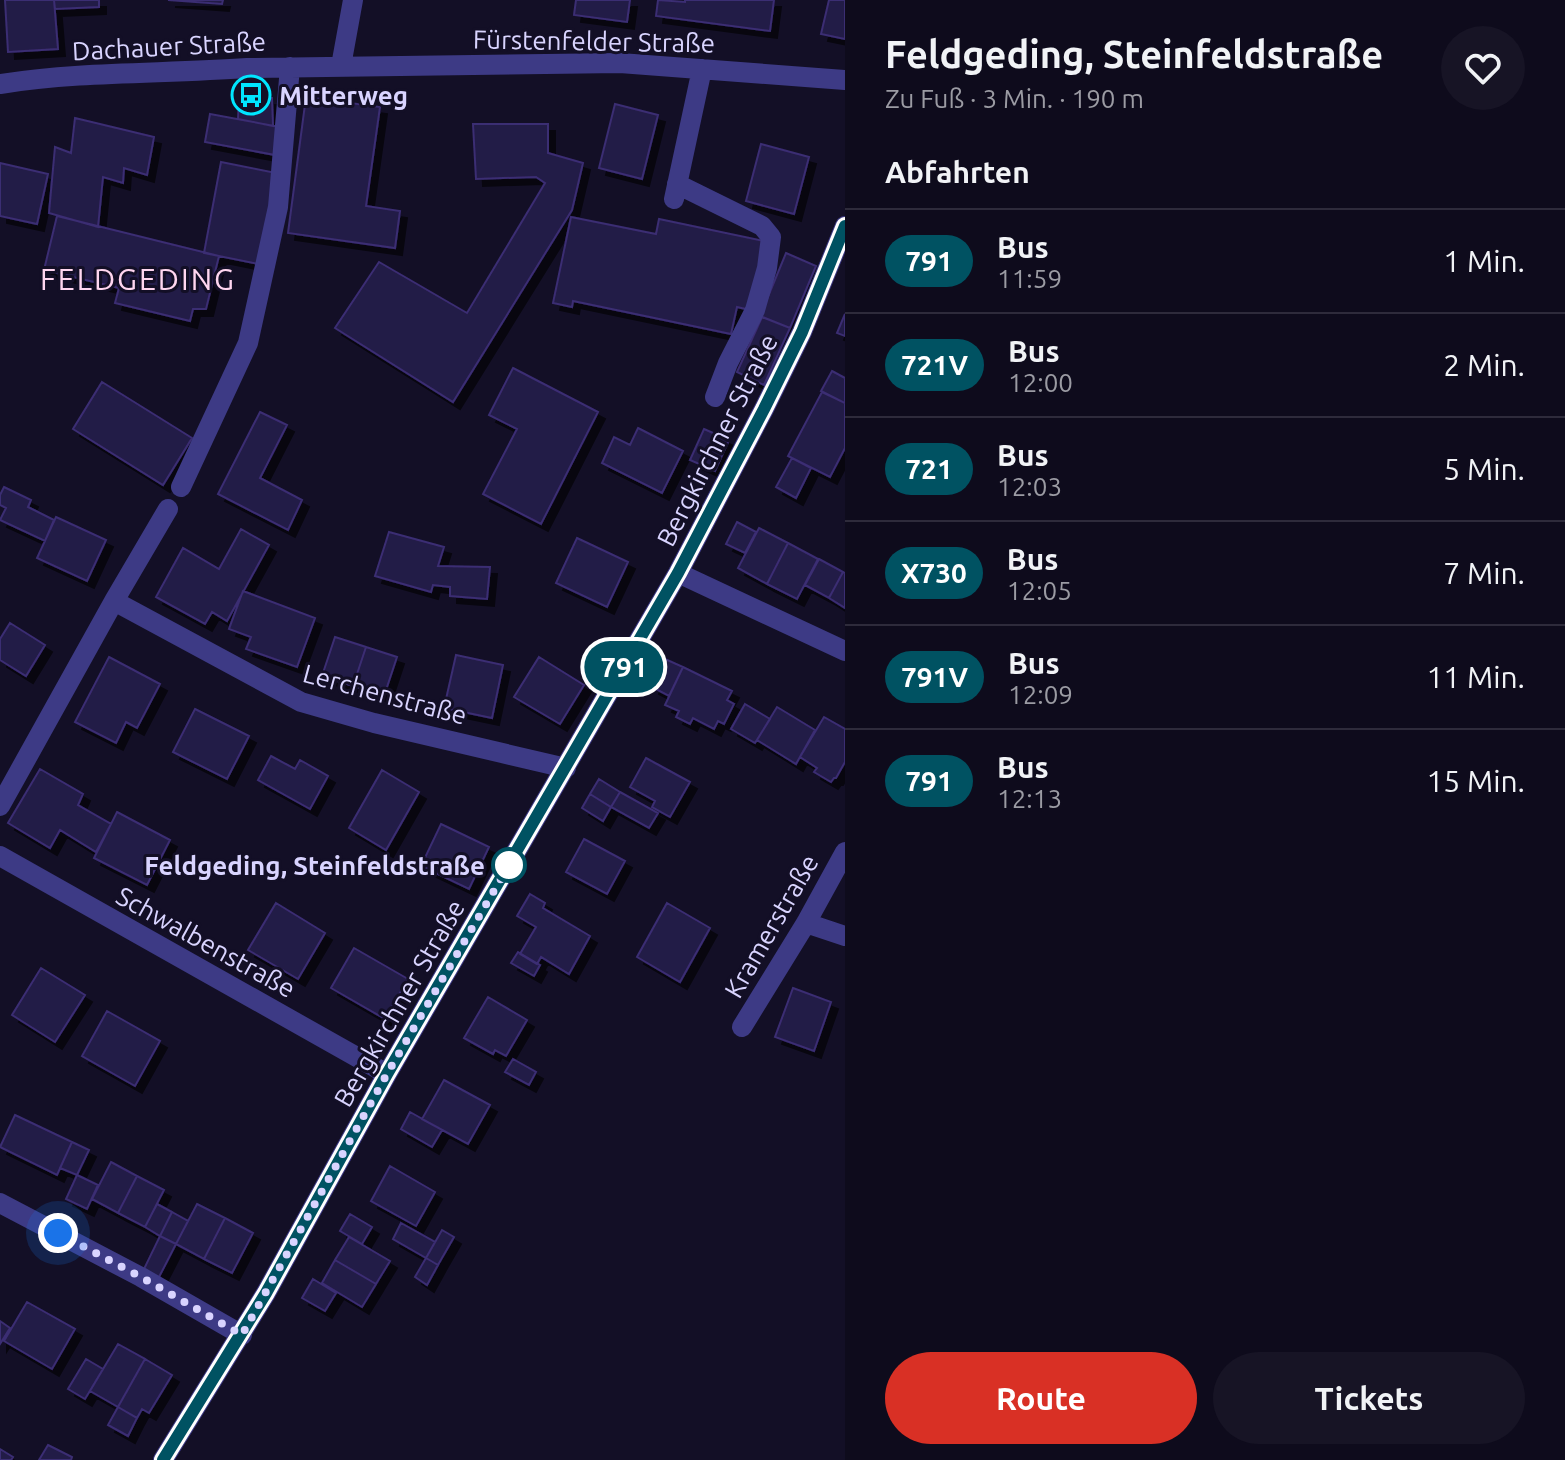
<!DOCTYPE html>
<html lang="de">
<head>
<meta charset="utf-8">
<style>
	body { margin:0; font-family:Ubuntu,sans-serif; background:#171425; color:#f1f3f6; height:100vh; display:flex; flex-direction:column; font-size:30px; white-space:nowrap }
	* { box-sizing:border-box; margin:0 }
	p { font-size:26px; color:#9b9ba3 }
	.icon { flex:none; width:44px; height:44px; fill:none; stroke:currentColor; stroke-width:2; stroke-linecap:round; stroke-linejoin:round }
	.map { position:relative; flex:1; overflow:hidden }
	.drawer { display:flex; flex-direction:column; background:#0e0b1c; width:720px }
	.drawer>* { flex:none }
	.badge { padding:0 16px; border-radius:26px; font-size:28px; line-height:52px }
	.you { position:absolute; width:40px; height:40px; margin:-20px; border:6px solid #fff; border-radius:50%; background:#1a73e8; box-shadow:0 0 0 12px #1a73e833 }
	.map>.badge { position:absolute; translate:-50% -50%; box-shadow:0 0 0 4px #fff }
	h2 { padding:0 40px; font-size:30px; line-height:72px }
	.round { display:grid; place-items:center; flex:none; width:84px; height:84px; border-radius:42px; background:#171425 }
	.summary { display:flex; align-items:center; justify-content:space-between; height:136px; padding:0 40px }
	h1 { font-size:38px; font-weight:600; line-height:60px }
	.cta { display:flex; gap:16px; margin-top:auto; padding:16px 40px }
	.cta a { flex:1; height:92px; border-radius:48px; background:#d93025; color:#fff; font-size:32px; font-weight:600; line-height:92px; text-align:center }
	.cta a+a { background:#171425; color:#f1f3f6 }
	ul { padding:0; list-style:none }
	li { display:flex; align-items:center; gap:24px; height:104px; padding:0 40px; border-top:2px solid #2e2b3b }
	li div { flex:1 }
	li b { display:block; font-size:30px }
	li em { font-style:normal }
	li .badge { min-width:88px; font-weight:700; text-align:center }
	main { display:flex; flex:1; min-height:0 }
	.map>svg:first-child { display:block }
	.building { fill:#241b47; stroke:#3b2d73; stroke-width:2; filter:url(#shadow) }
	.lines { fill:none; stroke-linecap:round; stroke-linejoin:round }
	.minor { stroke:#3d3a85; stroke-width:20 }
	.line-casing { stroke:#fff; stroke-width:18 }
	.line { stroke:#005262; stroke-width:12 }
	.walk { stroke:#d9d4ff; stroke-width:8; stroke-dasharray:0 14.4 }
	.stop-dot { fill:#fff; stroke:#005262; stroke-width:4 }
	.labels { text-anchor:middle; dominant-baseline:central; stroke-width:6; stroke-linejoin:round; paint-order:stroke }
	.street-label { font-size:26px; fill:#d9d4ff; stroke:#130f26 }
	.poi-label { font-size:26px; font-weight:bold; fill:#d9d4ff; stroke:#130f26; text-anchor:start }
	.stop-label { font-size:26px; font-weight:bold; fill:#d9d4ff; stroke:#130f26; text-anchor:end }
	.quarter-label { font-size:30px; letter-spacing:2px; fill:#ffd6f0; stroke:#130f26 }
</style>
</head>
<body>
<main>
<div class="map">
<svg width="845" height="1460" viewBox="0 0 845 1460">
	<defs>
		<filter id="shadow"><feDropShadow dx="7" dy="7" stdDeviation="0" flood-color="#0009"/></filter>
	</defs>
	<rect width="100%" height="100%" fill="#130f26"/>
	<path class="building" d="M 5,0 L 54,0 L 58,49 L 8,52 Z
		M 54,0 L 99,0 L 99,7 L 55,9 Z
		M 168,0 L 223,0 L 222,4 Z
		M 576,0 L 630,0 L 627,22 L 574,15 Z
		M 658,0 L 685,2 L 685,0 L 774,0 L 770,31 L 656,16 Z
		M 829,0 L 845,0 L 845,39 L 821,34 Z
		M 306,97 L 380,107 L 366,206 L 400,211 L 395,248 L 288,233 Z
		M 272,98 L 273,126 L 238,119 L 239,99 Z
		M 615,104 L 658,115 L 642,179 L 599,168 Z
		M 210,114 L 280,127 L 275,155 L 205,142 Z
		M 75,118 L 154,137 L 147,175 L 124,168 L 123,183 L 103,177 L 98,227 L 49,213 L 55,147 L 71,153 Z
		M 473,124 L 548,124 L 548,153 L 583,163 L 572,210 L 453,402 L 335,328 L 379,262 L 467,313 L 545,183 L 536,177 L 476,179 Z
		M 761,144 L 809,157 L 794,214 L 746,201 Z
		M 221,162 L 276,173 L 258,264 L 204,253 Z
		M 0,163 L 48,174 L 37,224 L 0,216 Z
		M 57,216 L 219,256 L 206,309 L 193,309 L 190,321 L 115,303 L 119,288 L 44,270 Z
		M 571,217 L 656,234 L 659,219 L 764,241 L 750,310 L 737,307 L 731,334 L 573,301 L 572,307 L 553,303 Z
		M 786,253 L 816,266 L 790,328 L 760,316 Z
		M 845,314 L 845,336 L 837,333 Z
		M 762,317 L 790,328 L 764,385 L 737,372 Z
		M 513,368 L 598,412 L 541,524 L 483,494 L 517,429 L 489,415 Z
		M 832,371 L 845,378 L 845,403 L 821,391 Z
		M 102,382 L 192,438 L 163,485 L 73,429 Z
		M 822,392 L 845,403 L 845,448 L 830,477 L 788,456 Z
		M 260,412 L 287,425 L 260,478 L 302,500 L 288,530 L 218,494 Z
		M 638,428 L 683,451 L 662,493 L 602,463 L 614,437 L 630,445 Z
		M 704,429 L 729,440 L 715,471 L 690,460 Z
		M 792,458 L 811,468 L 796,498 L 776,487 Z
		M 4,487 L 31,500 L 28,507 L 54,520 L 45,541 L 0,520 L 6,508 L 0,505 L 0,495 Z
		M 56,517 L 106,540 L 87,581 L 37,558 Z
		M 737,522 L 756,532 L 745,553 L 726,544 Z
		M 759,528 L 788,543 L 767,584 L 738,568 Z
		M 241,529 L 269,545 L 227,621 L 212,612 L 205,624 L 156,597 L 183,548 L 219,569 Z
		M 389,532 L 444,547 L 438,566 L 490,567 L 487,599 L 450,596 L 450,587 L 433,585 L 431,592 L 375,576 Z
		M 577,538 L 628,562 L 607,607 L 556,583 Z
		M 788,543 L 818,559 L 797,599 L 767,584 Z
		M 819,559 L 843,572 L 829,598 L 805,585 Z
		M 843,572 L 845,573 L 845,608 L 829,598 Z
		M 243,591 L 315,618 L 297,667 L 246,649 L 251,637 L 229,629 Z
		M 10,623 L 45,645 L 26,676 L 0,660 L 0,639 Z
		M 335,637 L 366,647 L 353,686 L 322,676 Z
		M 366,647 L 397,657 L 384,696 L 353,686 Z
		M 456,655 L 503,665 L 492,718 L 444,708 Z
		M 109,657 L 160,684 L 137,728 L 126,722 L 116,743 L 75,722 Z
		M 539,657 L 584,685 L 560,724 L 514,697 Z
		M 665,659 L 683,667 L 669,696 L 652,687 Z
		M 683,667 L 732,691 L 727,700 L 734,704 L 724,724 L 718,721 L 714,729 L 693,718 L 690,724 L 676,717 L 679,711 L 665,705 Z
		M 745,704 L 770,719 L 755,743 L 731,729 Z
		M 777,707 L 815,730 L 796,764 L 757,740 Z
		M 195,709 L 249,736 L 227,779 L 173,752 Z
		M 824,717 L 845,729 L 845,762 L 836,778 L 834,778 L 831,782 L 814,772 L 817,768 L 800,757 Z
		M 271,756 L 295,769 L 300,760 L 328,776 L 310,809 L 258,780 Z
		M 646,758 L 690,782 L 670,817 L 652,807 L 655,801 L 630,787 Z
		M 40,769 L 83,794 L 78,805 L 111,824 L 96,852 L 60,830 L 50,848 L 8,823 Z
		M 382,770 L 419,792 L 386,850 L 349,828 Z
		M 599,779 L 620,792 L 611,807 L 590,794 Z
		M 620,792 L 658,813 L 649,828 L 611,807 Z
		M 590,794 L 611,807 L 603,821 L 582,808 Z
		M 117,812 L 170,840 L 147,885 L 94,858 Z
		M 441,824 L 489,847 L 469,889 L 421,866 Z
		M 584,839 L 625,861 L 607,894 L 566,872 Z
		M 530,894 L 545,903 L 543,908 L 590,936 L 569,974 L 541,957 L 537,964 L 520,954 L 536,927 L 517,916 Z
		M 276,903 L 325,933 L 298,979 L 248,950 Z
		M 667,903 L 710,928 L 680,982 L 637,957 Z
		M 354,948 L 408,979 L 385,1019 L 331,988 Z
		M 518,952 L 540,965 L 534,976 L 511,963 Z
		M 41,968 L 85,995 L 55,1042 L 12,1015 Z
		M 793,988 L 831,1002 L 814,1051 L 775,1037 Z
		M 488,997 L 527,1020 L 506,1056 L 495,1050 L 493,1054 L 464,1038 Z
		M 107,1011 L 160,1041 L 135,1086 L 82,1056 Z
		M 513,1059 L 536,1072 L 529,1085 L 505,1072 Z
		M 444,1080 L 490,1105 L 468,1144 L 422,1119 Z
		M 410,1112 L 442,1130 L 432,1147 L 401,1129 Z
		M 15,1115 L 72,1142 L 57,1175 L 0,1147 Z
		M 72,1142 L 89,1150 L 77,1175 L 60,1168 Z
		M 111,1162 L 137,1176 L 118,1213 L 92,1199 Z
		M 390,1166 L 435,1192 L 416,1226 L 371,1201 Z
		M 77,1175 L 98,1185 L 87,1209 L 66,1199 Z
		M 137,1176 L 164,1190 L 145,1227 L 118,1213 Z
		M 157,1204 L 172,1212 L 160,1236 L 145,1227 Z
		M 197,1204 L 225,1218 L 204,1259 L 176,1244 Z
		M 172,1212 L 188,1221 L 176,1244 L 160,1236 Z
		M 350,1214 L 372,1227 L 362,1244 L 340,1231 Z
		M 225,1218 L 253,1233 L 232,1273 L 204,1259 Z
		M 401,1223 L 435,1242 L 426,1258 L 393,1239 Z
		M 442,1230 L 454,1237 L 438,1265 L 426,1258 Z
		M 160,1236 L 176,1244 L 158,1279 L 143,1271 Z
		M 349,1237 L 390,1261 L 376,1284 L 335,1260 Z
		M 426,1258 L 438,1265 L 427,1285 L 415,1277 Z
		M 335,1260 L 376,1284 L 362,1307 L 322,1283 Z
		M 313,1279 L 336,1293 L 325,1311 L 302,1298 Z
		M 27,1302 L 75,1329 L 52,1369 L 4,1341 Z
		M 0,1321 L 10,1328 L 0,1344 Z
		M 118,1344 L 145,1359 L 118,1407 L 90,1391 Z
		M 86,1359 L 103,1369 L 85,1399 L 68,1389 Z
		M 145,1359 L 172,1375 L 149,1413 L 142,1409 L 137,1418 L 118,1407 Z
		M 118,1407 L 137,1418 L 128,1436 L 108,1425 Z
		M 48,1445 L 72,1457 L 71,1460 L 39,1460 Z
		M 0,1449 L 13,1457 L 11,1460 L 0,1460 Z"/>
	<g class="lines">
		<path class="minor" d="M 341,66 L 353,0
			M 0,84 C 82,71 164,74 247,68 L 620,63 L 845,80
			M 677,184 L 762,226 L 771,237 L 767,268 L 755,310 L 728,363 L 715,397
			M 674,199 L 702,69
			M 181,487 L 248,343 L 278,207 L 290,67
			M 678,573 L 845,651
			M 114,601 L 301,702 L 374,723 L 566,768
			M 0,806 L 114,601 L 168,509
			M 0,856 L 387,1074
			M 806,923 L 845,936
			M 742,1027 L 806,923 L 845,852
			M 0,1203 L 141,1277 L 242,1335
			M 163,1460 L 266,1293 L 387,1074 L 678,573 L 764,409 L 802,332 L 845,226"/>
	</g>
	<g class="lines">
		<g class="line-casing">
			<path id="line" d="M 163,1460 L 266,1293 L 387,1074 L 678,573 L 764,409 L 802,332 L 845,226"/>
		</g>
		<use href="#line" class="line"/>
		<path class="walk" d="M 58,1233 L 141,1277 L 242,1335 L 387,1074 L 509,865"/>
	</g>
	<defs>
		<g id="bus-ring" transform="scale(2)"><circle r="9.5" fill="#130f26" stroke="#00e5ff" stroke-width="1.5"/><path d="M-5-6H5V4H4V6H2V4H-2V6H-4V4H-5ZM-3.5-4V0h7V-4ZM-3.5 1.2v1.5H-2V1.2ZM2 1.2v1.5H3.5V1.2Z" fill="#00e5ff"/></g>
	</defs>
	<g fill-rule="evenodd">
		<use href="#bus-ring" x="251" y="95"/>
	</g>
	<circle class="stop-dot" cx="509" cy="865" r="16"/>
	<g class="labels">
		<g class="street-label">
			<text transform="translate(594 41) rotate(1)">Fürstenfelder Straße</text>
			<text transform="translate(169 46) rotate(-3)">Dachauer Straße</text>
			<text transform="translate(717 440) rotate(-63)">Bergkirchner Straße</text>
			<text transform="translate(385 694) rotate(15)">Lerchenstraße</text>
			<text transform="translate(771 926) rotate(-60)">Kramerstraße</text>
			<text transform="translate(206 942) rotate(29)">Schwalbenstraße</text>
			<text transform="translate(399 1003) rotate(-60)">Bergkirchner Straße</text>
		</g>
		<g class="poi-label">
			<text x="279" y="95">Mitterweg</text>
		</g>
		<g class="stop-label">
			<text x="485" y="865">Feldgeding, Steinfeldstraße</text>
		</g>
		<g class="quarter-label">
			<text x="138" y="279">FELDGEDING</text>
		</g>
	</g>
</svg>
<div class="you" style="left:58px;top:1233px"></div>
<b class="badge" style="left:624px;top:667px;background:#005262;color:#fff">791</b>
</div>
<section class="drawer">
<div class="summary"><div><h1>Feldgeding, Steinfeldstraße</h1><p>Zu Fuß · 3 Min. · 190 m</p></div><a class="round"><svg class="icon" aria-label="heart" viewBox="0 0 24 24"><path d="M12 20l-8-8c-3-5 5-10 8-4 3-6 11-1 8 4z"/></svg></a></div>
<h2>Abfahrten</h2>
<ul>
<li><span class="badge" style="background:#005262;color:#fff">791</span><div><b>Bus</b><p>11:59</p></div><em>1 Min.</em></li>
<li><span class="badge" style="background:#005262;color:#fff">721V</span><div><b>Bus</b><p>12:00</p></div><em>2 Min.</em></li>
<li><span class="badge" style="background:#005262;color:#fff">721</span><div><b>Bus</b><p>12:03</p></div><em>5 Min.</em></li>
<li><span class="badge" style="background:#005262;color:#fff">X730</span><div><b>Bus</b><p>12:05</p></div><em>7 Min.</em></li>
<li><span class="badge" style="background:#005262;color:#fff">791V</span><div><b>Bus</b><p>12:09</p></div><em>11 Min.</em></li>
<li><span class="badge" style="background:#005262;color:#fff">791</span><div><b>Bus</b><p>12:13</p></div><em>15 Min.</em></li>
</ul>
<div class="cta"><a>Route</a><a>Tickets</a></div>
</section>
</main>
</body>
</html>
